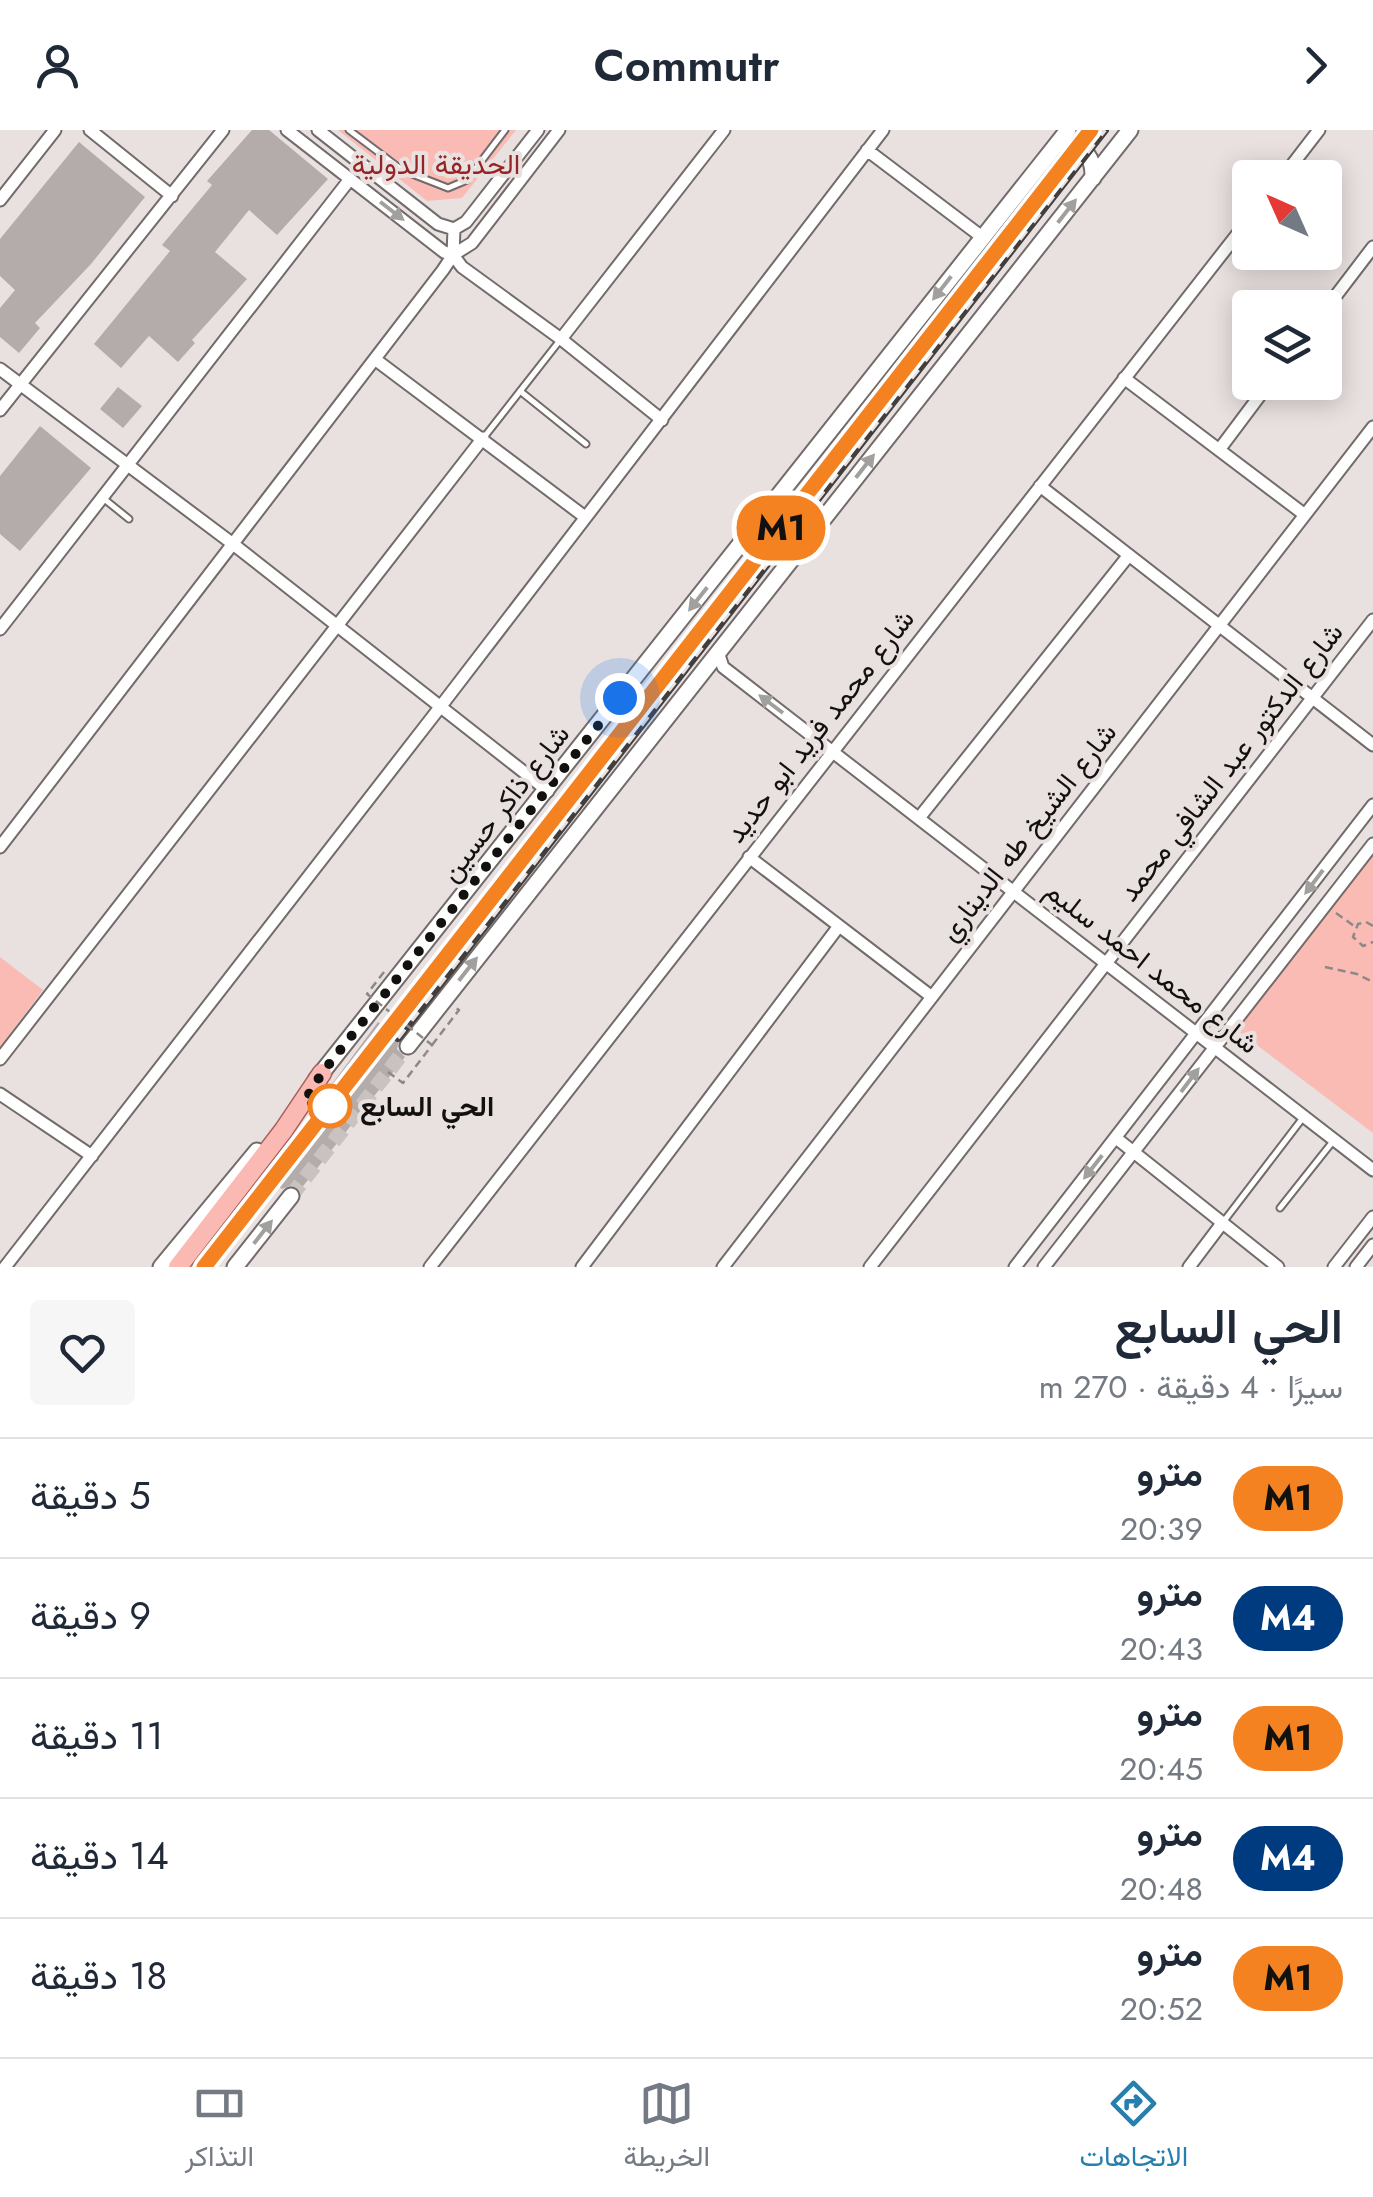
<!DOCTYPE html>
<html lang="ar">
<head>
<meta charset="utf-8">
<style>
	body { margin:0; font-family:Jost,Vazirmatn,sans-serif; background:#f6f6f7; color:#1f2937; direction:rtl; height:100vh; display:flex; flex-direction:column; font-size:38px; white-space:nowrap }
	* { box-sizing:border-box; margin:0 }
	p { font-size:32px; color:#747a83 }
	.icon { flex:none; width:55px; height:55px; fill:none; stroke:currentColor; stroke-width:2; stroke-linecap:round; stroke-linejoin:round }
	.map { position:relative; height:1137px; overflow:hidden; direction:ltr }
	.side { display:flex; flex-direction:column; background:#fff; flex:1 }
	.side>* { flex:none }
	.badge { padding:0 20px; border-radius:32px; font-size:35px; line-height:65px }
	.needle { width:65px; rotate:315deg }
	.buttons { position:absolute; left:1232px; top:30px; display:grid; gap:20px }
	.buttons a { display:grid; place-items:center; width:110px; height:110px; border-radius:10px; background:#fff; box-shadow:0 5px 25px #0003; font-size:50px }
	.you { position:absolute; width:50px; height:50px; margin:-25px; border:8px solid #fff; border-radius:50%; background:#1a73e8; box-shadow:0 0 0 15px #1a73e833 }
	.map>.badge { position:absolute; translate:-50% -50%; box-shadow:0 0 0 5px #fff }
	.round { display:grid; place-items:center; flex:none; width:105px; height:105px; border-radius:10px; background:#f6f6f7 }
	.head { display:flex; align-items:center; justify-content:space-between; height:170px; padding:0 30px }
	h1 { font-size:48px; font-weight:600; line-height:75px }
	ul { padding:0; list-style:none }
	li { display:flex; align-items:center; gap:30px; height:120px; padding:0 30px; border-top:2px solid #e0e1e3 }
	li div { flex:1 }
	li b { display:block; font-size:38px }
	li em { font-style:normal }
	li .badge { min-width:110px; font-weight:700; text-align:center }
	header { display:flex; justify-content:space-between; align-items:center; height:130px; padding:0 30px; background:#fff; font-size:45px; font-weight:600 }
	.dock { display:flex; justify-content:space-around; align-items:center; height:140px; border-top:2px solid #e0e1e3; background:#fff; font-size:28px; color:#747a83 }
	.dock a { display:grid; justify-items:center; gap:5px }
	.dock .active { color:#2580ae }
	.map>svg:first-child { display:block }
	.green { fill:#f9bbb4 }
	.building { fill:#b3acab }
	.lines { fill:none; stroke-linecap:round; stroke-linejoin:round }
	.secondary-tunnel { stroke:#c9c2c1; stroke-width:15; stroke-dasharray:15 8; stroke-linecap:butt }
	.service-casing { stroke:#726b6a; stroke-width:9 }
	.minor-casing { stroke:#726b6a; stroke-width:15 }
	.secondary-casing { stroke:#726b6a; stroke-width:19 }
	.primary-casing { stroke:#a76059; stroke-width:21 }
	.path { stroke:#8e8887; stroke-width:2.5; stroke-dasharray:8 5; stroke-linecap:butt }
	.service { stroke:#fff; stroke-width:5 }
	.minor { stroke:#fff; stroke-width:11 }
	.secondary { stroke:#fff; stroke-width:15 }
	.primary { stroke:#fab9b3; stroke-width:18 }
	.rail-casing { stroke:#413e3d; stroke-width:8 }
	.rail { stroke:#e9e1e0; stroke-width:4; stroke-dasharray:11; stroke-linecap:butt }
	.path-bridge { stroke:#8e8887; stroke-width:2.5; stroke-dasharray:8 5; stroke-linecap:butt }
	.oneway { fill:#a1a09f }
	.line-casing { stroke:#fff; stroke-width:22 }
	.line { stroke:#f58220; stroke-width:15 }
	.walk { stroke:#131110; stroke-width:10; stroke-dasharray:0 18 }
	.stop-dot { fill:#fff; stroke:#f58220; stroke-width:5 }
	.labels { text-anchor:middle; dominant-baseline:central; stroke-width:8; stroke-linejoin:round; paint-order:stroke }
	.park-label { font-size:28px; fill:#962424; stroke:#e9e1e0 }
	.street-label { font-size:28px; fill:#131110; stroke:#e9e1e0 }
	.stop-label { font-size:28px; font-weight:bold; fill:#131110; stroke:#e9e1e0; text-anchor:start }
</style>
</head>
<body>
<header><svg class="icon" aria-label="forward" viewBox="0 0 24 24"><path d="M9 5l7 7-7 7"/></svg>Commutr<svg class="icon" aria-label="person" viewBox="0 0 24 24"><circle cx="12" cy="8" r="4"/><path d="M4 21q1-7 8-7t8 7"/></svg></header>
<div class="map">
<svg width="1373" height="1137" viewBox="0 0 1373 1137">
	<rect width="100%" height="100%" fill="#e9e1e0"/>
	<path class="green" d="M 338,0 L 516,0 L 462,68 L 427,71 Z
		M 1373,725 L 1373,1003 L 1237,900 Z
		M 0,827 L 43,860 L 0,917 Z"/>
	<path class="building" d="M 252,0 L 269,0 L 328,49 L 277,105 L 249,80 L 215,122 L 247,149 L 192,210 L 195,213 L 178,232 L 149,206 L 121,238 L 94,214 L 170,121 L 162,115 L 212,55 L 207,51 Z
		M 79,12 L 145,67 L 91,134 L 35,193 L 40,198 L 19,223 L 0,207 L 0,178 L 15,160 L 0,146 L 0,109 Z
		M 118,257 L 142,276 L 123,298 L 100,279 Z
		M 40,296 L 91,338 L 20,421 L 0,404 L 0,346 Z
		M 378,892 L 399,909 L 397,919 L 405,927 L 300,1060 L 292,1055 L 282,1059 L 264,1046 Z"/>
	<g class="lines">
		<path class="secondary-tunnel" d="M 291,1066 L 408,916"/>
		<g class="service-casing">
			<path id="service" d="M 349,0 L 402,40 L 448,58 L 467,50 L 505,0
				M 520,261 L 586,314
				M 485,306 L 561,209
				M 103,368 L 129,389
				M 1280,1078 L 1334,1010
				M 1224,1091 L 1302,989"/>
		</g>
		<g class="minor-casing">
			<path id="minor" d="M 90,0 L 172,66
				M 287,0 L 444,122 L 453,125 L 462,137 L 561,209 L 662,290
				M 318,0 L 438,94 L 454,99
				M 867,20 L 982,107
				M 1282,48 L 1319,0
				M 0,70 L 55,0
				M 454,99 L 466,92 L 538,0
				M 453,125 L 472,113 L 559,0
				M 1325,180 L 1373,117
				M 561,209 L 724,0
				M 376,230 L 585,387
				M 0,239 L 233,414 L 548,661
				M 1124,248 L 1305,385
				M 0,280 L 223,0
				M 1219,320 L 1270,252
				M 1040,356 L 1373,615
				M 0,499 L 350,49
				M 718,522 L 723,537 L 1373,1040
				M 919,688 L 1129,425
				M 0,717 L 443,140 L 453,125 L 454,99
				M 749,727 L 932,867
				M 0,929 L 483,308
				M 0,964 L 92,1026
				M 1116,1008 L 1278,1137
				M 5,1137 L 441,576 L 883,0
				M 430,1137 L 1250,88
				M 582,1137 L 839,796
				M 723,1137 L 1373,297
				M 870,1137 L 1373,490
				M 1015,1137 L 1373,675
				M 1044,1137 L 1373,714
				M 1189,1137 L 1223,1092
				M 1334,1137 L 1373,1087
				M 1356,1137 L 1373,1115"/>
		</g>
		<g class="secondary-casing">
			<path id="secondary" d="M 1056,15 C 1080,11 1094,24 1093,48
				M 408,916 L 1130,0
				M 316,950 L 1068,0
				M 161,1137 L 257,1021
				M 235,1137 L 291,1066"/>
		</g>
		<g class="primary-casing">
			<path id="primary" d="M 178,1137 L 283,1001 L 322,943"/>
		</g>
		<path class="path" d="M 1336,783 L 1354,796
			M 1373,796 L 1366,792 L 1358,794 L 1353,807 L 1363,816 L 1373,812
			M 1325,837 L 1357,844 L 1373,852
			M 432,915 L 459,880 L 456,878
			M 388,942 L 403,953 L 426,923"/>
		<use href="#service" class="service"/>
		<use href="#minor" class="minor"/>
		<use href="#secondary" class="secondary"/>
		<use href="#primary" class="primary"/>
		<g class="rail-casing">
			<path id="rail" d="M 398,908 L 1105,0
				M 204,1137 L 271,1051"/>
		</g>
		<use href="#rail" class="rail"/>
		<path class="path-bridge" d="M 384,842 L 367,864 L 432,915 L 426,923"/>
	</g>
	<defs><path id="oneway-solid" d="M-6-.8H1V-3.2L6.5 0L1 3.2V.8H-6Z" transform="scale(2.5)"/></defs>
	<g class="oneway">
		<use href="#oneway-solid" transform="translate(392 81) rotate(38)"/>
		<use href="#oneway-solid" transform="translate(1067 81) rotate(-52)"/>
		<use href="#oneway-solid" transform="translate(942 158) rotate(128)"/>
		<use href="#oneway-solid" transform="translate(865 336) rotate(-52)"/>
		<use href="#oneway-solid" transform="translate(698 469) rotate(128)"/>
		<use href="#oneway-solid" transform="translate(771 574) rotate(-143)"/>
		<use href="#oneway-solid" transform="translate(1314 752) rotate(127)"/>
		<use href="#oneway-solid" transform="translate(468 839) rotate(-52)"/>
		<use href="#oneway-solid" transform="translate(1190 950) rotate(-53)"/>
		<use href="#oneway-solid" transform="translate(1093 1037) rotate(128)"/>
		<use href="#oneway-solid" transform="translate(263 1102) rotate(-52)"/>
	</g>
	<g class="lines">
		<g class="line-casing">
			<path id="line" d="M 204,1137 L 1091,0"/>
		</g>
		<use href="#line" class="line"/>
		<path class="walk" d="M 330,976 L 304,972 L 322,943 L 620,568"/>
	</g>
	<circle class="stop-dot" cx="330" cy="976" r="20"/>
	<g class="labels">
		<g class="park-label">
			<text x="436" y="34">الحديقة الدولية</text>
		</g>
		<g class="street-label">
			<text transform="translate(820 596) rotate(-52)">شارع محمد فريد ابو حديد</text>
			<text transform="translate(1231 632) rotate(-52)">شارع الدكتور عبد الشافي محمد</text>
			<text transform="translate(505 673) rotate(-52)">شارع ذاكر حسين</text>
			<text transform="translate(1028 702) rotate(-52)">شارع الشيخ طه الديناري</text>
			<text transform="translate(1152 837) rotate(38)">شارع محمد احمد سليم</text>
		</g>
		<g class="stop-label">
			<text x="360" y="976">الحي السابع</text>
		</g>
	</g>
</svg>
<div class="buttons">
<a><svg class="needle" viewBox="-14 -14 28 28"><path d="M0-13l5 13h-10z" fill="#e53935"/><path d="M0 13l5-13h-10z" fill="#747a83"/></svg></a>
<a><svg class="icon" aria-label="layers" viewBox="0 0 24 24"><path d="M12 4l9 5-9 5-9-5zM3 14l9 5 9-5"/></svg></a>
</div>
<div class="you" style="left:620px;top:568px"></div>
<b class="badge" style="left:781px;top:398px;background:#f58220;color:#111">M1</b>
</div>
<section class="side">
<div class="head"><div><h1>الحي السابع</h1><p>سيرًا · 4 دقيقة · 270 m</p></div><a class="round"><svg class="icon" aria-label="heart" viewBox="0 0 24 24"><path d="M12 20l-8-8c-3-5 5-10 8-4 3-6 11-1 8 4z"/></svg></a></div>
<ul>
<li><span class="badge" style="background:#f58220;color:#111">M1</span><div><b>مترو</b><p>20:39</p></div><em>5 دقيقة</em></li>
<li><span class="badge" style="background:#003b80;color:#fff">M4</span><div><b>مترو</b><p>20:43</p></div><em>9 دقيقة</em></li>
<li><span class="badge" style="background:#f58220;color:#111">M1</span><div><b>مترو</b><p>20:45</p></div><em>11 دقيقة</em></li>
<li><span class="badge" style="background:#003b80;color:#fff">M4</span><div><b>مترو</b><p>20:48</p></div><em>14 دقيقة</em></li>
<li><span class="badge" style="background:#f58220;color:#111">M1</span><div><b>مترو</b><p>20:52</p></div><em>18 دقيقة</em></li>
</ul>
</section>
<nav class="dock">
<a class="active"><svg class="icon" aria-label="directions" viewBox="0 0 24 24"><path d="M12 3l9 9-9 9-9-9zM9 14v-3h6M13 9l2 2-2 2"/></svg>الاتجاهات</a>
<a><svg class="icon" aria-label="map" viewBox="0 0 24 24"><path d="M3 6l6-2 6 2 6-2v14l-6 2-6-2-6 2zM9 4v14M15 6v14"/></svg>الخريطة</a>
<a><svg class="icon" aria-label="tickets" viewBox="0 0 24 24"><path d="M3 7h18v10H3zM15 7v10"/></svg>التذاكر</a>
</nav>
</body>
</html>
